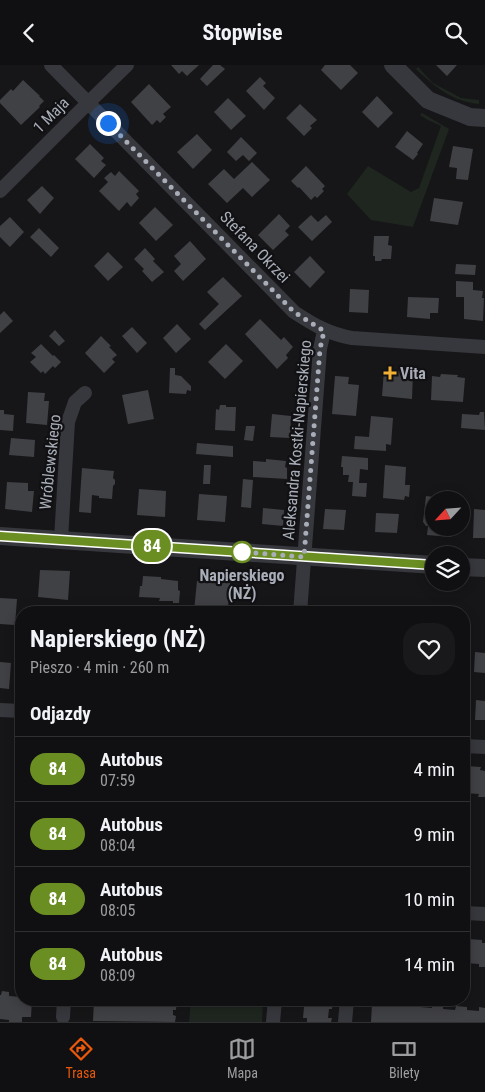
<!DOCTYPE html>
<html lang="pl">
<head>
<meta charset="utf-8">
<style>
	body { margin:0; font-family:"Roboto Condensed",sans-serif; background:#19191b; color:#f1f3f6; height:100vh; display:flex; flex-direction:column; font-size:19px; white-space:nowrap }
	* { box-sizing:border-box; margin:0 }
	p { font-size:16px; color:#9c9d9f }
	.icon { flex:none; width:28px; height:28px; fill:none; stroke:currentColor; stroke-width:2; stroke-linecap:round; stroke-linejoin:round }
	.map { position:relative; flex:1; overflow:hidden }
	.details { position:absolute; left:15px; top:541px; width:455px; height:400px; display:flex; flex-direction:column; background:#101012; border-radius:20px; box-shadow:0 2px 12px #0003,0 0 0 1px #303032 }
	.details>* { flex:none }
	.badge { padding:0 10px; border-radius:16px; font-size:18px; line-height:32px }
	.needle { width:32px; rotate:244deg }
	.controls { position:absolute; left:425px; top:426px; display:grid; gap:10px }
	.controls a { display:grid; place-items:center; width:45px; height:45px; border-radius:50%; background:#101012; box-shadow:0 2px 12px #0003,0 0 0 1px #303032; font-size:25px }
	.you { position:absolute; width:25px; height:25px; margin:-12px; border:4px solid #fff; border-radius:50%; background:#1a73e8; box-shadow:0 0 0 8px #1a73e833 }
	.map>.badge { position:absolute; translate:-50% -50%; box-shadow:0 0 0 2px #fff }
	h2 { padding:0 15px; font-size:19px; line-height:45px }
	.round { display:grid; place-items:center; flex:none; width:52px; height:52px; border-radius:20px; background:#19191b }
	.headline { display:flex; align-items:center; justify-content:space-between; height:85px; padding:0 15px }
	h1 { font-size:24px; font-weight:700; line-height:38px }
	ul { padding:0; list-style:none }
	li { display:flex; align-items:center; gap:15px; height:65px; padding:0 15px; border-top:1px solid #303032 }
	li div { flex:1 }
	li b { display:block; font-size:19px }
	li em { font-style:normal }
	li .badge { min-width:55px; font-weight:700; text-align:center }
	header { display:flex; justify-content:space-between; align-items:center; height:65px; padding:0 15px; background:#101012; font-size:22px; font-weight:700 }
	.tab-bar { display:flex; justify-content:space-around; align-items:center; height:70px; border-top:1px solid #303032; background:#101012; font-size:14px; color:#9c9d9f }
	.tab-bar a { display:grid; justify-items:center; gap:2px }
	.tab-bar .active { color:#ea580c }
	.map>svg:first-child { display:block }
	.green { fill:#1e261f }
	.building { fill:#404145 }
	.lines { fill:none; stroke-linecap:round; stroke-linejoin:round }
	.minor { stroke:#37383d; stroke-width:14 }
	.tertiary { stroke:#37383d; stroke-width:18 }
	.line-casing { stroke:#fff; stroke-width:11 }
	.line { stroke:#6b8e23; stroke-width:8 }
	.walk { stroke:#a8adb8; stroke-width:5; stroke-dasharray:0 9 }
	.poi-dot { fill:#f2b134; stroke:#111113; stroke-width:2 }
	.stop-dot { fill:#fff; stroke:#6b8e23; stroke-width:2.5 }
	.labels { text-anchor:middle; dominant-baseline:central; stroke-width:4.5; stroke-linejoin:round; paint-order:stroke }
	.street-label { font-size:16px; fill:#a8adb8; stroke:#111113 }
	.poi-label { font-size:16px; font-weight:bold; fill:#a8adb8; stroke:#111113; text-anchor:start }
	.stop-label { font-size:16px; font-weight:bold; fill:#a8adb8; stroke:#111113 }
</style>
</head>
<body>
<header><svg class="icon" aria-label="back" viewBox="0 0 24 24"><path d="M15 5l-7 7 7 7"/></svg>Stopwise<svg class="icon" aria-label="search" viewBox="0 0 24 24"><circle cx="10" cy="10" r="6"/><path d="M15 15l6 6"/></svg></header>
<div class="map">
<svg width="485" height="957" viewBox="0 0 485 957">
	<rect width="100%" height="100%" fill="#161618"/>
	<path class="green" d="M 418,2 L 433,18 L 461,33 L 479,35 L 479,39 C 453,37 434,21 416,4 Z
		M 422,48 L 449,64 L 413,162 L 371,155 L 347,129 L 368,101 L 411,127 L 419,123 L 441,61 L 428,55 L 420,50 Z
		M 191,935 L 263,935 L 262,957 L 189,957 Z"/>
	<path class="building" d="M 171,0 L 199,0 L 187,11 L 182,6 L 179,9 Z
		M 213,0 L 220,0 L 225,4 L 207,21 L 200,14 Z
		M 325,0 L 350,0 L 358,8 L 341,25 L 321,5 Z
		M 436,0 L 457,0 L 447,11 Z
		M 260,12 L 266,18 L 263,21 L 275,33 L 264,45 L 246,26 Z
		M 23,15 L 40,31 L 39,31 L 44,36 L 39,41 L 40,42 L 21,60 L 0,38 L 0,35 L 11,24 L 13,26 Z
		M 149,19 L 171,42 L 163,49 L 166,52 L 160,58 L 157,55 L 152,60 L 131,37 Z
		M 377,31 L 393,48 L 378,63 L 362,47 Z
		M 228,33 L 246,51 L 231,65 L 214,47 Z
		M 300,39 L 317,55 L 310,61 L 312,63 L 304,71 L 286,53 Z
		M 407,66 L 423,79 L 417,88 L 418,89 L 413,95 L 395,82 Z
		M 197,69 L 212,85 L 193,104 L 177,87 Z
		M 241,72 L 257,88 L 249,96 L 243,90 L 236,96 L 227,87 Z
		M 90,79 L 104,93 L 101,96 L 106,100 L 94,113 L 75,94 Z
		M 453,81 L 473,84 L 468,115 L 456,114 L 457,103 L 449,102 Z
		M 252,97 L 270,115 L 252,132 L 243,123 L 227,138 L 208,119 L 224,104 L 234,114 Z
		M 306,101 L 325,121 L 322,124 L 324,126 L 317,133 L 315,131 L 311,135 L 299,122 L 298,123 L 291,116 Z
		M 119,106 L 139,126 L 136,129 L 139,133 L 131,142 L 127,137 L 119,146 L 99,126 L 108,117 L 104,113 L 111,107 L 115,111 Z
		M 42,121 L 54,133 L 40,149 L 27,135 Z
		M 434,133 L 463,137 L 458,160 L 430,156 Z
		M 155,142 L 173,160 L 156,176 L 139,158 Z
		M 279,149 L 290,161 L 285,166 L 289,170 L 273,185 L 258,170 Z
		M 311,150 L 318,157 L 326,150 L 332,157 L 312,176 L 298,162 Z
		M 10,152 L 24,167 L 10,182 L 0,172 L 0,161 Z
		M 39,163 L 59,183 L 51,192 L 30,172 Z
		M 374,171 L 389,171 L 388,180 L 392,181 L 391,194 L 382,194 L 381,196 L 375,196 L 375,191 L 373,191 Z
		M 190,176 L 206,194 L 183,216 L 174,206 L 181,199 L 174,191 Z
		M 145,183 L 155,194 L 153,196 L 164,207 L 152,217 L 142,206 L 144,204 L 134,194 Z
		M 108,187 L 123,202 L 108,216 L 94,201 Z
		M 310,191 L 325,207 L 310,223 L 294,207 Z
		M 456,199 L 476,200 L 475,210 L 455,209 Z
		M 223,212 L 242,231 L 205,265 L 199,259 L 219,239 L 207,227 Z
		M 456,216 L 473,217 L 473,225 L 483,226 L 482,233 L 484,233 L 483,256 L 464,254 L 464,232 L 456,232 Z
		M 350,224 L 369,225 L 368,248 L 349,247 Z
		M 408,232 L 439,233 L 438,248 L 430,248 L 430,254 L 407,252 Z
		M 4,246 L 13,256 L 0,268 L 0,250 Z
		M 260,254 L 281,275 L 284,272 L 293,282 L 286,290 L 288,293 L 277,304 L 245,269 Z
		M 177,259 L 191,274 L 176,288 L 163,273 Z
		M 132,262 L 147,278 L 137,288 L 122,271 Z
		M 55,265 L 65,276 L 59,281 L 49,271 Z
		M 101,271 L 111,281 L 109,282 L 117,290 L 112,294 L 115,297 L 104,308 L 85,288 Z
		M 41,279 L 53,291 L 54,290 L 61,297 L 55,303 L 53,301 L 45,309 L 43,306 L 41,308 L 30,297 L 36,292 L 31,288 Z
		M 226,279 L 243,296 L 225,314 L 208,297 Z
		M 170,303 L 175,303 L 175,310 L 181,311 L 191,321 L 191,326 L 187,325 L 186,329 L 169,328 Z
		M 384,305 L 407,306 L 407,308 L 413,308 L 412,334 L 382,331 Z
		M 441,309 L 458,310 L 457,312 L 465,313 L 463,337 L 431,335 L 432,311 L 440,312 Z
		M 335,311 L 349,312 L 348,319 L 359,320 L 356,351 L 332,349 Z
		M 148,325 L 154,354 L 128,359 L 122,330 Z
		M 28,327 L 45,328 L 44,336 L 49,336 L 47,360 L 26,358 Z
		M 220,340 L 226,340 L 226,342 L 236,342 L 235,366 L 215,365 L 216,344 L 219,345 Z
		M 0,345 L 4,345 L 4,349 L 14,350 L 13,366 L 0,365 Z
		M 480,347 L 484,347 L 485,365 L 461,363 L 462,349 L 479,350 Z
		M 272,349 L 291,351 L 290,373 L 270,372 Z
		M 371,351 L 393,353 L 391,380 L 386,379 L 386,386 L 354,384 L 355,371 L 369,372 Z
		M 246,361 L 255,361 L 253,376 L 244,375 Z
		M 11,373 L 35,375 L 34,392 L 9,390 Z
		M 197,378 L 233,381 L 233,392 L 196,389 Z
		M 342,391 L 368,393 L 368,405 L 360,404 L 359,418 L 367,418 L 366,432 L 352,431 L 353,417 L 348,417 L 349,410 L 343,410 L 343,402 L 341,402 Z
		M 266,394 L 286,396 L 285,402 L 287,403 L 287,414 L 253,412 L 253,396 L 266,397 Z
		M 204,400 L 211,400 L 210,419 L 203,419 Z
		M 385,400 L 406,402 L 405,420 L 410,420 L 409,432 L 405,431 L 404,435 L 383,433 Z
		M 82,403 L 114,406 L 113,413 L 115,415 L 115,419 L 113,421 L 112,434 L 99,433 L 99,431 L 92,430 L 91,448 L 79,447 Z
		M 243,414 L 253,415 L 251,443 L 241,442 Z
		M 7,417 L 28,418 L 28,426 L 34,426 L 32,447 L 5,444 Z
		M 139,424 L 166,426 L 165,452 L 137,450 Z
		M 199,429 L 227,431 L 225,457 L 197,455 Z
		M 426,431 L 451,434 L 451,435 L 434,435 L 434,462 L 452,462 L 451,472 L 427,470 L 428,461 L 426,461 L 423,457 Z
		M 263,443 L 284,445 L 283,461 L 262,459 Z
		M 325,444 L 346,445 L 344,465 L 323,464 Z
		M 474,444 L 485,445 L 485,473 L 473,473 Z
		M 376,448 L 399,449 L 397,468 L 375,467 Z
		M 40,505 L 70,506 L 68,535 L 38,532 Z
		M 143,511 L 161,512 L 161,514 L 178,516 L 178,525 L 180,526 L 179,538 L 173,538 L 173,536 L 159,536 L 160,533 L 139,532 L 140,521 L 142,521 Z
		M 197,516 L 214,516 L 230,518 L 228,542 L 212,541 L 211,548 L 196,548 L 194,546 Z
		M 0,533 L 17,534 L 15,560 L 0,559 Z
		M 475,587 L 485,588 L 485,608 L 474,607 Z
		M 0,597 L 11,598 L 9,624 L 0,623 Z
		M 476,635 L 485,636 L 485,655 L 475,655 Z
		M 466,701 L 481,702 L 480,705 L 485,706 L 485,732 L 478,732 L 479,729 L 464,728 L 464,704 L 466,705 Z
		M 468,874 L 482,875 L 482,878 L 485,878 L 485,902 L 479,902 L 479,899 L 466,898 L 466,901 L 464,901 L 464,877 L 468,877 Z
		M 18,876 L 21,877 L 21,905 L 16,905 Z
		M 2,926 L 9,927 L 9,931 L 21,932 L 21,935 L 32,935 L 31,952 L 22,952 L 22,957 L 9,957 L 9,955 L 0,954 L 0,930 L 1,930 Z
		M 94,935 L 103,935 L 103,937 L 117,938 L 118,935 L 125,935 L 125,938 L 150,940 L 150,935 L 177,935 L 176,945 L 173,945 L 173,950 L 176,951 L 175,957 L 93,956 Z
		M 308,935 L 333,935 L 332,944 L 329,944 L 328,953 L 332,953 L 331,957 L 307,957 L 307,953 L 303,953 L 304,942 L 308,942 Z
		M 386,936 L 395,937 L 395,940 L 408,941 L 409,938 L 420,938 L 420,942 L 432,943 L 432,939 L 443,940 L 443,944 L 455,945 L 456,941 L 467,942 L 467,945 L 479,946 L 479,942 L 485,943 L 485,957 L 371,957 L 372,939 L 385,940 Z"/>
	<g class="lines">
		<path class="minor" d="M 51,0 L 294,247 C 314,260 329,269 352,273 L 485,282
			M 0,126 L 88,38 L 127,0
			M 61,474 L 68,357 L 75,337 L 85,328
			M 300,548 L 320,284 L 324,266
			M 0,645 L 21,646
			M 464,681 L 485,682
			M 464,848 L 485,849
			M 63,952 L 64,935
			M 273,957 L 275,935
			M 345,957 L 347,935"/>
		<path class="tertiary" d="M 393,0 L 428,35 L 470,52 L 485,53
			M 0,471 L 434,500
			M 461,502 L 485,503"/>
	</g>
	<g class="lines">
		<g class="line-casing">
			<path id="line" d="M 0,471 L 434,500"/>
		</g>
		<use href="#line" class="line"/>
		<path class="walk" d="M 108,58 L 294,247 L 324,266 L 320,284 L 304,492 L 242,487"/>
	</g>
	<path class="poi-dot" d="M387.5 300.5h5v5h5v5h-5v5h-5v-5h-5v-5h5z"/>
	<circle class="stop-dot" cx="242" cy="487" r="10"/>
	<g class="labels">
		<g class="street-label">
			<text transform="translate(51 50) rotate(-45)">1 Maja</text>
			<text transform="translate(255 182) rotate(46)">Stefana Okrzei</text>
			<text transform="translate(297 375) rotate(-85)">Aleksandra Kostki-Napierskiego</text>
			<text transform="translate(50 397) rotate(-84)">Wróblewskiego</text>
		</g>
		<g class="poi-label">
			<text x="400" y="308">Vita</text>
		</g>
		<g class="stop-label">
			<text x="242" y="510">Napierskiego<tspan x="242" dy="18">(NŻ)</tspan></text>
		</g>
	</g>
</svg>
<div class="controls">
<a><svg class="needle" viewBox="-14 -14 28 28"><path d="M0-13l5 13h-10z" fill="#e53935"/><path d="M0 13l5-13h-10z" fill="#9c9d9f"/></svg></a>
<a><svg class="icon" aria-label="layers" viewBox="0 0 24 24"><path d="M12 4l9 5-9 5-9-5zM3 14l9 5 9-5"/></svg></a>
</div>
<div class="you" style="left:108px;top:58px"></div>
<b class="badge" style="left:152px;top:481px;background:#6b8e23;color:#fff">84</b>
<section class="details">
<div class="headline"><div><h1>Napierskiego (NŻ)</h1><p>Pieszo · 4 min · 260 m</p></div><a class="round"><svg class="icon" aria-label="heart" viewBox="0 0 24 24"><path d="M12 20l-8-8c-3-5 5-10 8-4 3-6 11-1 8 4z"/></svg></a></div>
<h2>Odjazdy</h2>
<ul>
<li><span class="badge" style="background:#6b8e23;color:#fff">84</span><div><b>Autobus</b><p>07:59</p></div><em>4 min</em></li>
<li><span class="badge" style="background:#6b8e23;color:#fff">84</span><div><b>Autobus</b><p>08:04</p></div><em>9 min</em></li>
<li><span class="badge" style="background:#6b8e23;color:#fff">84</span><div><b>Autobus</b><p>08:05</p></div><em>10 min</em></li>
<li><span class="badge" style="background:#6b8e23;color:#fff">84</span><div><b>Autobus</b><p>08:09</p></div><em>14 min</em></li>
</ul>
</section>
</div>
<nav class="tab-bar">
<a class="active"><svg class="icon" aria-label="directions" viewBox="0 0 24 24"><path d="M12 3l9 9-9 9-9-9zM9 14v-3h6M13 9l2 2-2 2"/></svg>Trasa</a>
<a><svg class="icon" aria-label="map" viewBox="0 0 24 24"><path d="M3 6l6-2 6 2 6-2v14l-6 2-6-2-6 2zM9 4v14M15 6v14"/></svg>Mapa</a>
<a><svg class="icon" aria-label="tickets" viewBox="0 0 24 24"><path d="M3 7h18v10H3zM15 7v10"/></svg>Bilety</a>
</nav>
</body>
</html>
